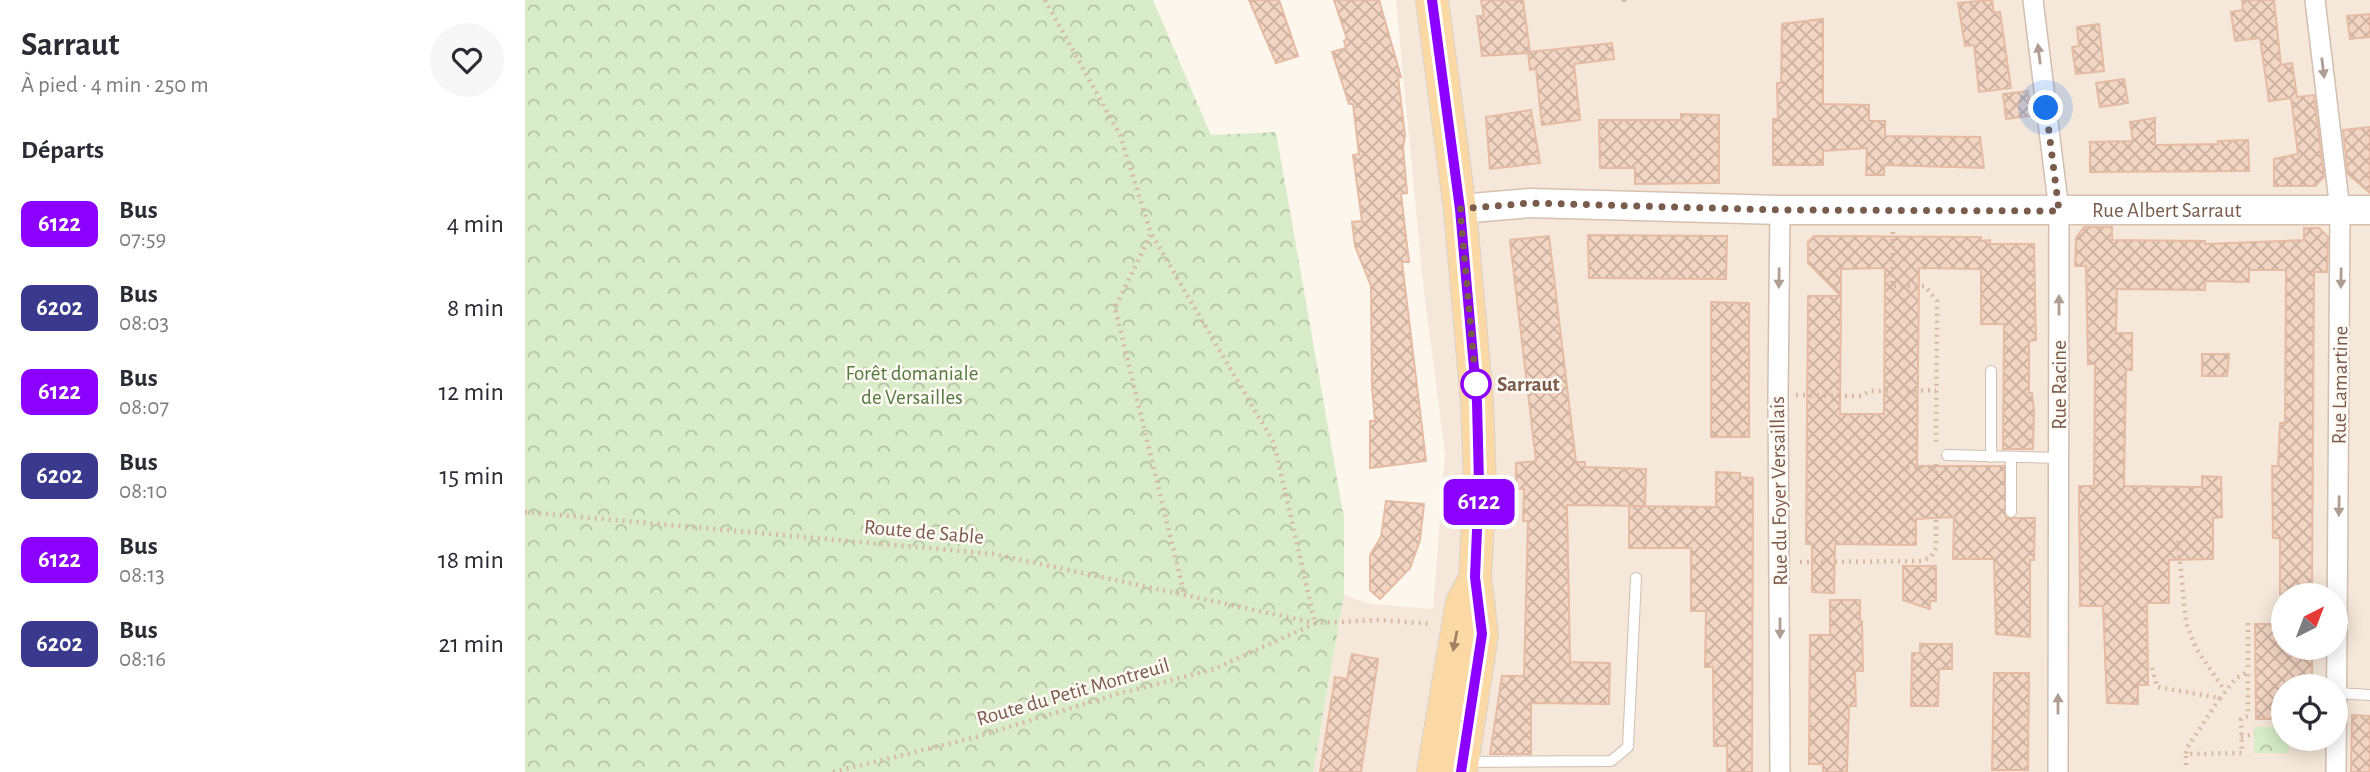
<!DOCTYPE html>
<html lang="fr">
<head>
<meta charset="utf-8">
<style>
	body { margin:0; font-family:"Alegreya Sans",sans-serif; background:#f7f7f7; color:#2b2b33; height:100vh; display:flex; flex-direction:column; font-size:26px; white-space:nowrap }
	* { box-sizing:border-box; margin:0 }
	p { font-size:23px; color:#7c7c81 }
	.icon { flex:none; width:38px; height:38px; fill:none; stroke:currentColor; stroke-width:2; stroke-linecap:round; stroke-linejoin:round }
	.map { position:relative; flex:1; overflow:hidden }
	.side { display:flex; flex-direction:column; background:#fff; width:525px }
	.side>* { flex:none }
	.badge { padding:0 14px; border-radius:10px; font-size:24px; line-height:46px }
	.needle { width:46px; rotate:42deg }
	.buttons { position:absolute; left:1746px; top:583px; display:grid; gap:14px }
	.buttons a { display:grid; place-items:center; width:77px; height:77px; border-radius:50%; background:#fff; box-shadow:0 4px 18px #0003; font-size:35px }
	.you { position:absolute; width:35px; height:35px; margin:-18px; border:5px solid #fff; border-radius:50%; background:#1a73e8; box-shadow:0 0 0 10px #1a73e833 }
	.map>.badge { position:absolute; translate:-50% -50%; box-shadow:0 0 0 4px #fff }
	h2 { padding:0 21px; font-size:26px; line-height:63px }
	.round { display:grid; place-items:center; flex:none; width:74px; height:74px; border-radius:37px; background:#f7f7f7 }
	.headline { display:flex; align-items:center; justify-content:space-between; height:119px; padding:0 21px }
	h1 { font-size:33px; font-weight:600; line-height:52px }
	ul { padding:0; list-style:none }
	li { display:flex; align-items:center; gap:21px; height:84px; padding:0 21px }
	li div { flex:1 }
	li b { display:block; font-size:26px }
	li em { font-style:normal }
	li .badge { min-width:77px; font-weight:700; text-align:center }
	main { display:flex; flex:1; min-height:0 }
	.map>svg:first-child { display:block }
	.residential { fill:#f5e8da; fill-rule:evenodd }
	.forest { fill:url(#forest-crowns) }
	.building { fill:url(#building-cross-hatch); stroke:#e6bba3; stroke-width:2 }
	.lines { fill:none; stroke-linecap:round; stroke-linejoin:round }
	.lane-casing { stroke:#d1beb0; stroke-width:12 }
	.street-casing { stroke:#d1beb0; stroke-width:22 }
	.secondary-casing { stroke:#d6c0b0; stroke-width:31 }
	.primary-casing { stroke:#dad1cd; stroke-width:34 }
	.path { stroke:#d9b8a5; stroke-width:4.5; stroke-dasharray:2 5; stroke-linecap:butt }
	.lane { stroke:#fff; stroke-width:10 }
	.street { stroke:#fff; stroke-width:19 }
	.secondary { stroke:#fff; stroke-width:28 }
	.primary { stroke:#fbd9a5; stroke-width:32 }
	.oneway { fill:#af9d94 }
	.oneway2 { fill:#a18267 }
	.line-casing { stroke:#fff; stroke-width:16 }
	.line { stroke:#8c00ff; stroke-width:10 }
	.walk { stroke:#7a5c4d; stroke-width:7; stroke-dasharray:0 12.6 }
	.stop-dot { fill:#fff; stroke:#8c00ff; stroke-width:3.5 }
	.labels { text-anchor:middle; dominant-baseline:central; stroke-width:5; stroke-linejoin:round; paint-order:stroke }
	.street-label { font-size:21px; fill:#7a5c4d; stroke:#fffaf3 }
	.park-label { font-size:21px; fill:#537a41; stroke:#fffaf3 }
	.stop-label { font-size:21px; font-weight:bold; fill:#7a5c4d; stroke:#fffaf3; text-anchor:start }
</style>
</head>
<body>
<main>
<section class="side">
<div class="headline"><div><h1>Sarraut</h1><p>À pied · 4 min · 250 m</p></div><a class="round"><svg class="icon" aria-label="heart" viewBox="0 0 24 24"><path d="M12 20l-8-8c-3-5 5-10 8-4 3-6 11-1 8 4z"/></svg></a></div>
<h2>Départs</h2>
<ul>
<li><span class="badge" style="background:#8c00ff;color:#fff">6122</span><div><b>Bus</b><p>07:59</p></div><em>4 min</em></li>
<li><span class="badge" style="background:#3a398e;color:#fff">6202</span><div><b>Bus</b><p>08:03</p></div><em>8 min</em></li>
<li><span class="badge" style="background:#8c00ff;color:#fff">6122</span><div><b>Bus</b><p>08:07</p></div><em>12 min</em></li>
<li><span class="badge" style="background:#3a398e;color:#fff">6202</span><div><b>Bus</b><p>08:10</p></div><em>15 min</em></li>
<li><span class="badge" style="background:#8c00ff;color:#fff">6122</span><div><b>Bus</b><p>08:13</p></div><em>18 min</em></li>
<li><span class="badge" style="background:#3a398e;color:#fff">6202</span><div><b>Bus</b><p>08:16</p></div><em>21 min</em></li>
</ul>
</section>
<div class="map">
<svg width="1845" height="772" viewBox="0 0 1845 772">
	<defs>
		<pattern id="forest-crowns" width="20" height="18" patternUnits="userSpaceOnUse" patternTransform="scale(1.75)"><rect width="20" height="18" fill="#d8ecc9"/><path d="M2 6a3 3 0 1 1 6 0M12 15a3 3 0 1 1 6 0" fill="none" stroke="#b4c2a5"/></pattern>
		<pattern id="building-cross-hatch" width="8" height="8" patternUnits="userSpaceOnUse" patternTransform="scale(1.75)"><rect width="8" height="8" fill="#f3d5c3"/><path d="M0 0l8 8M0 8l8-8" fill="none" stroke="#cab0a1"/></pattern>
	</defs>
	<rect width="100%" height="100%" fill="#fdf6ec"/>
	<path class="residential" d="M 871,0 L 1845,0 L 1845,772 L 788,772 L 819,595 L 844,604 L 908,609 L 920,454 L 898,283 ZM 1759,595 L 1811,595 L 1811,648 L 1759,648 ZM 1759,686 L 1811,686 L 1811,738 L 1759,738 Z"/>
	<path class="forest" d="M 0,0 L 628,0 L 686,135 L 751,132 L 819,518 L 819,595 L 788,772 L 0,772 Z
		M 1729,727 L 1759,727 L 1759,738 L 1764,739 L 1764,753 L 1729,753 Z"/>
	<path class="building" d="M 724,0 L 754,0 L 773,56 L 751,63 Z
		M 809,0 L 854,0 L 876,77 L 873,77 L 880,136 L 878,147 L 882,193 L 876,194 L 884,262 L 877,262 L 901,461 L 845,468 L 845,421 L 850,421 L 847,388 L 846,286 L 830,246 L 827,222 L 837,221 L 828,155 L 834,154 L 828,104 L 824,104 L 807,52 L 821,48 L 819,41 L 822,39 Z
		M 956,0 L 998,0 L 1005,52 L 1087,43 L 1089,59 L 1049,64 L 1055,120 L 1017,125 L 1011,69 L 1005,70 L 1003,53 L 957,56 L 952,16 L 959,16 Z
		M 1467,0 L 1469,13 L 1475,12 L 1486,88 L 1454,92 L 1449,45 L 1440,46 L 1433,3 Z
		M 1717,0 L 1749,0 L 1756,65 L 1767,63 L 1772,97 L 1789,95 L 1799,177 L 1790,186 L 1749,186 L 1749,159 L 1773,154 L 1766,98 L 1744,101 L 1735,38 L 1710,41 L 1706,12 L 1718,10 Z
		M 1845,14 L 1845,37 L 1825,39 L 1822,16 Z
		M 1298,19 L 1298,104 L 1344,105 L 1344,121 L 1360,121 L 1360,136 L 1455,137 L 1459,168 L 1359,165 L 1359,175 L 1341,175 L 1342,148 L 1298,151 L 1298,165 L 1248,165 L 1248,119 L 1253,119 L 1252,83 L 1256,83 L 1257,24 Z
		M 1574,24 L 1579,71 L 1551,74 L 1547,47 L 1554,46 L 1552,27 Z
		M 1599,79 L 1603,103 L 1575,107 L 1571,83 Z
		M 1503,91 L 1506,116 L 1481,119 L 1478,94 Z
		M 1006,110 L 1015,163 L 965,169 L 961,117 Z
		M 1156,114 L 1194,115 L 1194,183 L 1110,184 L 1110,168 L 1075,168 L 1074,120 L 1156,120 Z
		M 1630,118 L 1630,145 L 1693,144 L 1693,141 L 1723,140 L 1724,171 L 1565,172 L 1565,142 L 1608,141 L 1605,122 Z
		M 1845,127 L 1845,193 L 1823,174 L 1818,130 Z
		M 1559,227 L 1587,227 L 1587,240 L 1680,241 L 1680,244 L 1779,240 L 1779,228 L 1794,228 L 1803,237 L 1802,272 L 1789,272 L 1787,594 L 1755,594 L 1755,538 L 1748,538 L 1747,466 L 1753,466 L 1755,423 L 1760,423 L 1761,270 L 1724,270 L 1724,282 L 1680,281 L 1680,290 L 1592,289 L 1591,333 L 1607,333 L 1607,370 L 1601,370 L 1599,486 L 1677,487 L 1677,476 L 1696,477 L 1697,517 L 1688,518 L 1688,559 L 1644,560 L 1644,603 L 1622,603 L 1623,685 L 1613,685 L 1613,704 L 1582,703 L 1578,606 L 1555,606 L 1554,486 L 1569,486 L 1570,364 L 1563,364 L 1561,266 L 1550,266 L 1551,238 Z
		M 1063,235 L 1202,236 L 1201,279 L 1064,278 Z
		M 1024,236 L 1051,462 L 1060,462 L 1060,467 L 1121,469 L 1120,506 L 1042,505 L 1045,662 L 1085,663 L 1084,704 L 1006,703 L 1006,754 L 965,754 L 977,676 L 999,676 L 1003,521 L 998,521 L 999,489 L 991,489 L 991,463 L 1011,461 L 985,240 Z
		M 1289,236 L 1456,237 L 1456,241 L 1465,240 L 1465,244 L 1509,244 L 1511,340 L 1504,341 L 1504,393 L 1507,393 L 1509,410 L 1508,449 L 1478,449 L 1479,324 L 1456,324 L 1456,269 L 1394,268 L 1392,466 L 1479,466 L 1481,518 L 1510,518 L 1509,560 L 1505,560 L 1505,637 L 1471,634 L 1469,559 L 1428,559 L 1429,517 L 1391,519 L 1391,545 L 1310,544 L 1309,593 L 1287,592 L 1287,544 L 1281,544 L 1283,296 L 1316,296 L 1315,414 L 1359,414 L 1360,268 L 1316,269 L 1316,296 L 1283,263 L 1283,242 Z
		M 1186,302 L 1224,303 L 1224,437 L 1186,437 Z
		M 1677,354 L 1704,354 L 1702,376 L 1677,376 Z
		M 1191,472 L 1215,473 L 1215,477 L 1228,478 L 1227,772 L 1202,772 L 1202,746 L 1189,746 L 1188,667 L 1180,667 L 1181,611 L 1166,611 L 1166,548 L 1104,548 L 1104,506 L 1191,507 Z
		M 861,501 L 899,504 L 895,540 L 885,568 L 855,599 L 845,590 L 845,555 L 856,537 Z
		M 1378,566 L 1411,566 L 1411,601 L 1405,601 L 1405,609 L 1378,600 Z
		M 1305,600 L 1335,600 L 1335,621 L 1337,621 L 1338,671 L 1330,671 L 1331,706 L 1324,706 L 1322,772 L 1298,772 L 1298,764 L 1284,764 L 1285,635 L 1305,635 Z
		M 1730,624 L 1759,624 L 1759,648 L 1787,648 L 1787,686 L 1759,686 L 1759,719 L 1731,719 Z
		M 1395,644 L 1427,644 L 1427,669 L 1414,669 L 1413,706 L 1386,706 L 1387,653 L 1395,653 Z
		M 827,654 L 853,659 L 836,772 L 795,772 L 810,677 L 822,679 Z
		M 1469,673 L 1504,673 L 1503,770 L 1467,770 Z
		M 1827,715 L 1845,716 L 1845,772 L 1826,772 Z"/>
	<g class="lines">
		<g class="lane-casing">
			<path id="lane" d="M 1466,371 L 1466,457
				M 1422,455 L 1534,458
				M 1486,512 L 1486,457
				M 1812,693 L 1845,695
				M 941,762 L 1086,761 L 1103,747 L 1111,578"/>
		</g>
		<g class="street-casing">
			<path id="street" d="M 1508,0 L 1534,211 L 1533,772
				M 1790,0 L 1815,210 L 1811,772
				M 1255,772 L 1253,394 L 1255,210"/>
		</g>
		<g class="secondary-casing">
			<g id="secondary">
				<path id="s1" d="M 935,209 L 1005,203 L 1255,210 L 1845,210"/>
			</g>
		</g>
		<g class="primary-casing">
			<path id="primary" d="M 907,0 L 935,209 L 952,402 L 955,484 L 950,577 L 957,634 L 936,772
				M 908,772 L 937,602 L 950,578"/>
		</g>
		<path class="path" d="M 520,0 L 595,135 L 626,234 L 590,308 L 659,593
			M 1099,0 L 1099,7
			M 1368,232 L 1367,286 L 1400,286 L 1412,301 L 1411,445
			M 627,235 L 749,443 L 790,623
			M 1382,391 L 1411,390
			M 1271,395 L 1336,396 L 1345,391 L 1367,391
			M 1382,467 L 1411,467
			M 0,512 L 469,554 L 790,623 L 855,620 L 907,624
			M 1653,541 L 1661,623 L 1672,650 L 1700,691
			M 1275,562 L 1396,561 L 1406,557 L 1411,548 L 1411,464
			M 1723,623 L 1723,672
			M 1627,668 L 1632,687 L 1695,698 L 1662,748 L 1661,754 L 1717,753 L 1716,719 L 1723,716 L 1723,672 L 1711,678 L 1695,698
			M 1716,737 L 1729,734
			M 1661,765 L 1661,754
			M 308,772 L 451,737 L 589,695 L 689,669 L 789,624"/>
		<use href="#lane" class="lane"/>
		<use href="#street" class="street"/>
		<use href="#secondary" class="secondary"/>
		<use href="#primary" class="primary"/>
	</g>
	<defs><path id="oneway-solid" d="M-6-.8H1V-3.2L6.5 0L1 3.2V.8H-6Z" transform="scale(1.75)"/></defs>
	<g class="oneway">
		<use href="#oneway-solid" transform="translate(1514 54) rotate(-97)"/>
		<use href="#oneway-solid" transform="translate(1798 68) rotate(83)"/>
		<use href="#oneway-solid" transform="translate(1254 278) rotate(91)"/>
		<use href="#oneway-solid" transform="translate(1816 278) rotate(91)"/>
		<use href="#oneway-solid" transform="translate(1534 305) rotate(-90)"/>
		<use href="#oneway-solid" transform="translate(1814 506) rotate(91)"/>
		<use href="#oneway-solid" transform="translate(1255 628) rotate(90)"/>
		<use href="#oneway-solid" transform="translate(1533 704) rotate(-90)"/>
	</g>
	<use class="oneway2" href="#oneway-solid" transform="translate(930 641) rotate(101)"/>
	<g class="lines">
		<g class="line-casing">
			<path id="line" d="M 907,0 L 935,209 L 952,402 L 954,484 L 950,577 L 957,634 L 936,772"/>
		</g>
		<use href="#line" class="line"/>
		<path class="walk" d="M 951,384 L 935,209 L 1005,203 L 1255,210 L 1534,211 L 1521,108"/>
	</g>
	<circle class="stop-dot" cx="951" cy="384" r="14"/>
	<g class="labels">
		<g class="street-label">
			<text stroke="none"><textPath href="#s1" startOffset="707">Rue Albert Sarraut</textPath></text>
			<text transform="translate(1534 385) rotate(-90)">Rue Racine</text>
			<text transform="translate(1815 385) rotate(-89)">Rue Lamartine</text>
			<text transform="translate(1254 491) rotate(-91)">Rue du Foyer Versaillais</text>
			<text transform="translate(399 532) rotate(5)">Route de Sable</text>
			<text transform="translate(548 692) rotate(-16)">Route du Petit Montreuil</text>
		</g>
		<g class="park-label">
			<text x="387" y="373">Forêt domaniale<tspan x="387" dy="24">de Versailles</tspan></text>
		</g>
		<g class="stop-label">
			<text x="972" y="384">Sarraut</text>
		</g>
	</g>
</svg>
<div class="buttons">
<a><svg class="needle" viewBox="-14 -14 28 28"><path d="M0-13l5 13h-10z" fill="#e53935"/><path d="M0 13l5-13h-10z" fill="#7c7c81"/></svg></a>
<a><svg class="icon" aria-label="locate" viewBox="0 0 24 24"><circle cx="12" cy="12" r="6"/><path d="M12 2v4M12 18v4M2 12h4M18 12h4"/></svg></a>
</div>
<div class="you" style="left:1521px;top:108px"></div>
<b class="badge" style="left:954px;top:502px;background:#8c00ff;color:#fff">6122</b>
</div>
</main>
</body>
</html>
